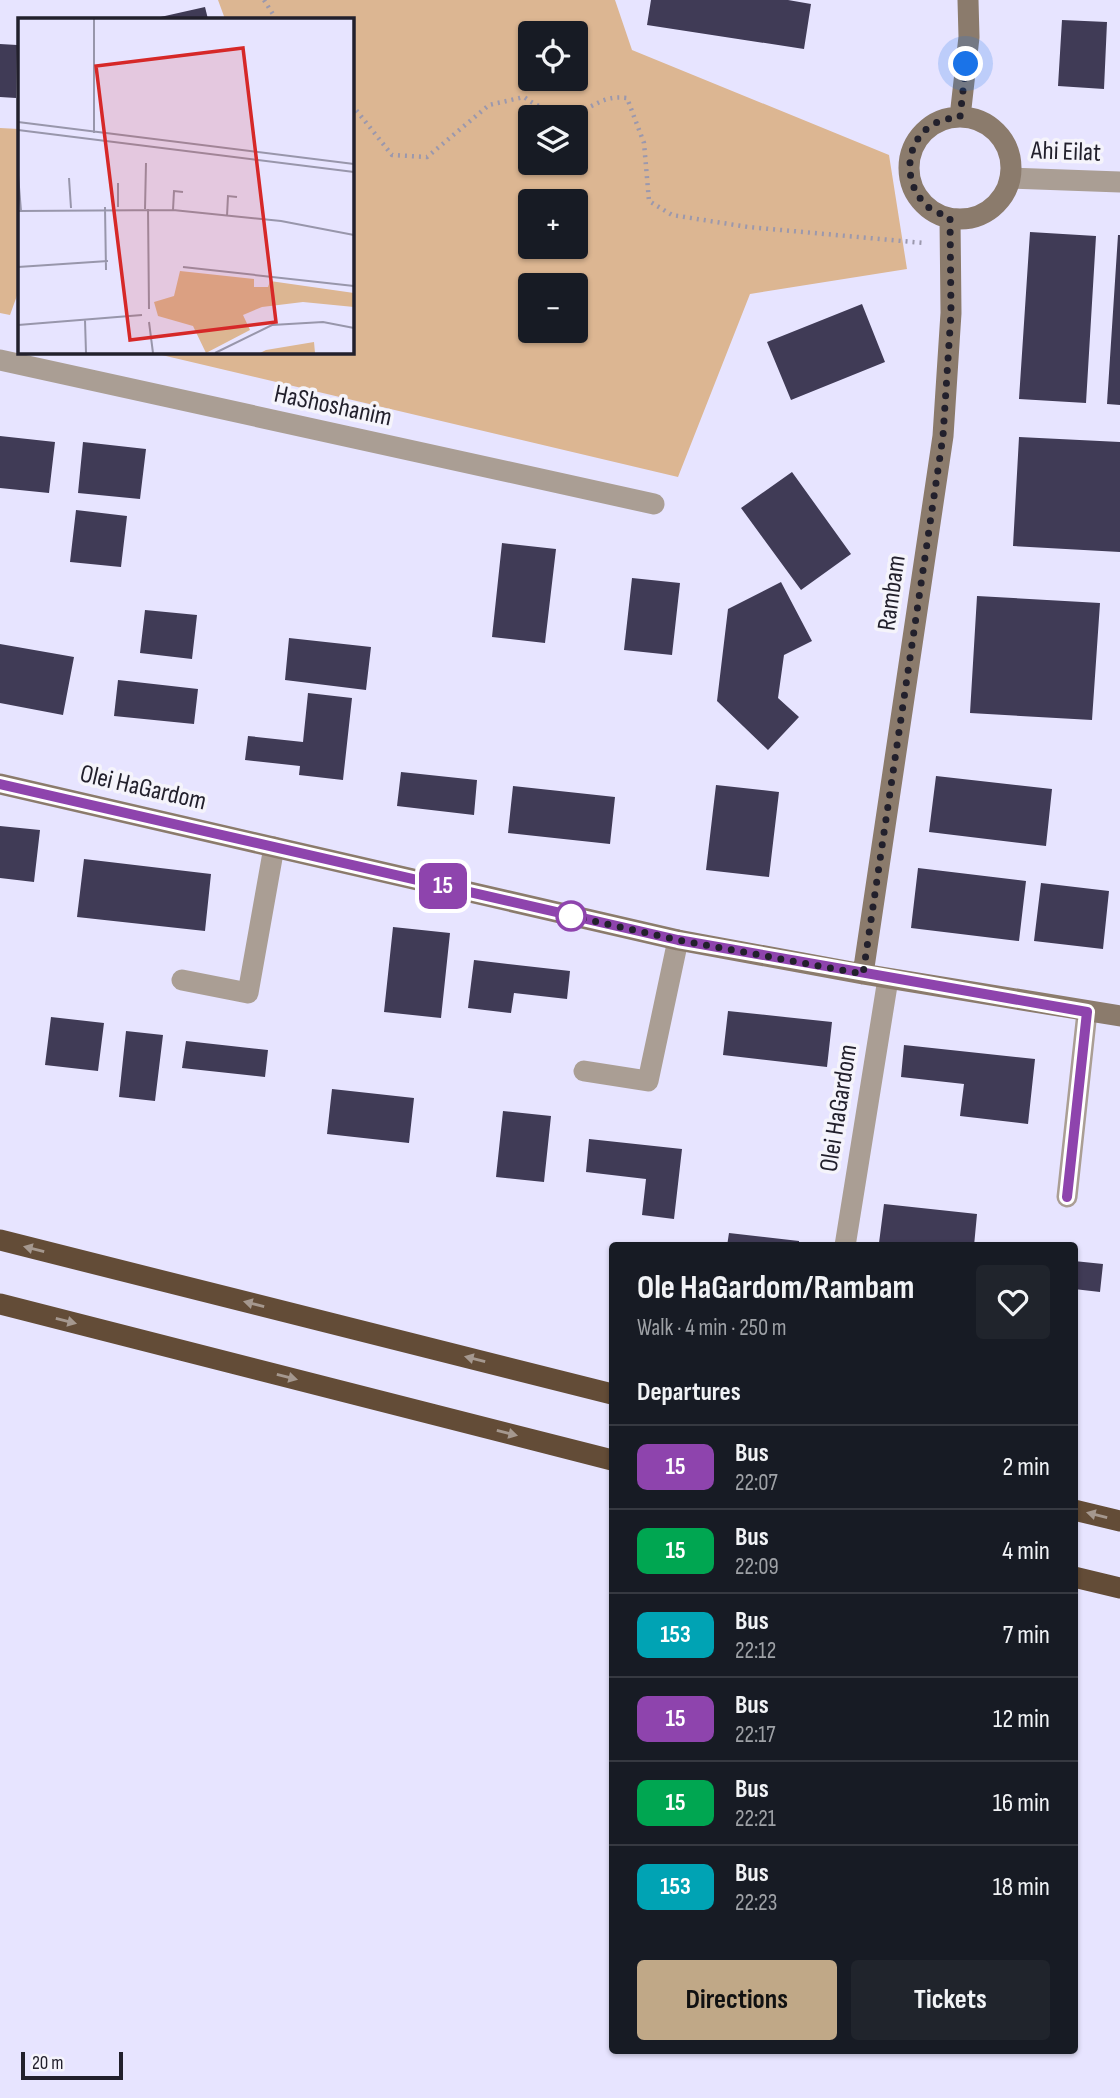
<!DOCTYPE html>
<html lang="en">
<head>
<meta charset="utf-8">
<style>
	body { margin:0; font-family:"Sofia Sans Condensed",sans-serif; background:#20242c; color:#f1f3f6; height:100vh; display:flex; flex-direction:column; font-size:26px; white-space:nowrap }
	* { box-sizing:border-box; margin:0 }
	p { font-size:23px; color:#9ea1a6 }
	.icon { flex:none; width:38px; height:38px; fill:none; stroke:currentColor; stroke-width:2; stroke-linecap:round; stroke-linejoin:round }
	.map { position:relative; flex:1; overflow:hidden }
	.side { position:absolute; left:609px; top:1242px; width:469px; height:812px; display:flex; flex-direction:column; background:#171b24; border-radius:7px; box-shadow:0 2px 5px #0004 }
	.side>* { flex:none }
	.badge { padding:0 14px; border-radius:10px; font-size:24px; line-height:46px }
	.buttons { position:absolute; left:518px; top:21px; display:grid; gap:14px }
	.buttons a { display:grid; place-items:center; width:70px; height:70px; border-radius:7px; background:#171b24; box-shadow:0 2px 5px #0004; font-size:35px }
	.scale { position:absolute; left:21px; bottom:18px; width:102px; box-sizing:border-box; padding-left:7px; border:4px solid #22202c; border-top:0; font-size:19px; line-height:24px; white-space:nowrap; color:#22202c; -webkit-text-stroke:5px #f5f4fb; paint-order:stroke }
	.you { position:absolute; width:35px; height:35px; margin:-18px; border:5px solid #fff; border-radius:50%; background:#1a73e8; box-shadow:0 0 0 10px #1a73e833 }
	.map>.badge { position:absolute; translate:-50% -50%; box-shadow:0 0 0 4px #fff }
	h2 { padding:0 28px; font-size:26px; line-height:63px }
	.round { display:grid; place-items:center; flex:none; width:74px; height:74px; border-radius:7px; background:#20242c }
	.headline { display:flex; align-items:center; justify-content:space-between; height:119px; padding:0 28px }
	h1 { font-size:33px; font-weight:700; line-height:52px }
	.action { display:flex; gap:14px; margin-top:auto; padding:14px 28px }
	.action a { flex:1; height:80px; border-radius:7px; background:#c0a887; color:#111; font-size:28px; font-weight:700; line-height:80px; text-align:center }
	.action a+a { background:#20242c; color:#f1f3f6 }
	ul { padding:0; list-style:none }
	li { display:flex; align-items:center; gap:21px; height:84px; padding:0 28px; border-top:2px solid #363941 }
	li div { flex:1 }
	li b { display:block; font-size:26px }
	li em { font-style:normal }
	li .badge { min-width:77px; font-weight:700; text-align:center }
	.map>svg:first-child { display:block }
	.green { fill:#dcb692; fill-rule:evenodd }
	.building { fill:#403b56 }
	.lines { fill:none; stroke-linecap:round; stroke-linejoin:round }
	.path { stroke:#9b98ad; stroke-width:4.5; stroke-dasharray:2 5; stroke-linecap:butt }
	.street { stroke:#aa9e94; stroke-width:21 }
	.secondary { stroke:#8b7b6c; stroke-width:21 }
	.highway { stroke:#634c37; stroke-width:21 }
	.oneway { fill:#a5988f }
	.line-casing { stroke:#fff; stroke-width:16 }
	.line { stroke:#8e44ad; stroke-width:10 }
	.walk { stroke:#22202c; stroke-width:7; stroke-dasharray:0 12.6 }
	.stop-dot { fill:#fff; stroke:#8e44ad; stroke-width:3.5 }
	.labels { text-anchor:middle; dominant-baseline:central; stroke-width:7; stroke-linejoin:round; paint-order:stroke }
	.street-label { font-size:26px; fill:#22202c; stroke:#f5f4fb }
	.inset-road { fill:none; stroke:#9896ab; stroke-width:2 }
	.view { fill:#d62828; fill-opacity:0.15; stroke:#d62828; stroke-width:3.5 }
	.inset-edge { fill:none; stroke:#22202c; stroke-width:3.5 }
</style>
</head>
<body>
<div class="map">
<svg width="1120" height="2098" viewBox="0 0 1120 2098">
	<rect width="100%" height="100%" fill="#e7e4ff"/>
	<path class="green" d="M 218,0 L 615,0 L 632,50 L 889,155 L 907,269 L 750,294 L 678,477 L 149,352 L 352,352 L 352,19 L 225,19 ZM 530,33 L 576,33 L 576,79 L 530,79 ZM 530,117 L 576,117 L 576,163 L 530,163 ZM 530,201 L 576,201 L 576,247 L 530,247 ZM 530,285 L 576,285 L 576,331 L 530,331 Z
		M 0,128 L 19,129 L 19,290 L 10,315 L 0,313 Z"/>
	<path class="building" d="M 651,0 L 788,0 L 811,4 L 804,49 L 647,25 Z
		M 205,7 L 208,19 L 156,19 L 156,18 Z
		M 1062,20 L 1107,22 L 1104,89 L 1058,86 Z
		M 0,44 L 17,45 L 16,98 L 0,97 Z
		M 1030,232 L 1096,236 L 1086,403 L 1019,399 Z
		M 1118,235 L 1120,235 L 1120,405 L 1107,404 Z
		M 862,304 L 885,362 L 791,400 L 767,342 Z
		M 0,436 L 55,442 L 49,493 L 0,488 Z
		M 1019,437 L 1120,442 L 1120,552 L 1013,546 Z
		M 83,442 L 146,449 L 140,499 L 78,493 Z
		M 792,472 L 851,554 L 801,590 L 741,508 Z
		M 76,510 L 127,516 L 121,567 L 70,562 Z
		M 502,543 L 556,549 L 545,643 L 492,637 Z
		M 632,578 L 680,583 L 672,655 L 624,650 Z
		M 781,582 L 812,641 L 784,655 L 778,698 L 799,717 L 768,750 L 717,701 L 728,609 Z
		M 977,596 L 1100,603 L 1092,720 L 970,713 Z
		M 145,610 L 197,615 L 192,659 L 140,653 Z
		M 289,638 L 371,647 L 366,690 L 285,680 Z
		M 0,644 L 74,657 L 63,715 L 0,703 Z
		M 118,680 L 198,689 L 194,724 L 114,716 Z
		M 308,693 L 352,698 L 343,780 L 299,775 L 300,766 L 245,760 L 248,736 L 303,742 Z
		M 401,772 L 477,780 L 474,815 L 397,806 Z
		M 936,776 L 1052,789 L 1046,846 L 929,832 Z
		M 716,785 L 779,792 L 769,877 L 706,870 Z
		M 513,786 L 615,797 L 610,844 L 508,833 Z
		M 0,826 L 40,830 L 34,882 L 0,878 Z
		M 84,859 L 211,874 L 205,931 L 77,917 Z
		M 918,868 L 1026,881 L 1019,941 L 911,928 Z
		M 1041,883 L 1109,891 L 1103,949 L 1034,941 Z
		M 393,927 L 450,933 L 441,1018 L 384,1012 Z
		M 474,960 L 570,971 L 567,999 L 514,993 L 511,1013 L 468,1008 Z
		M 728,1011 L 832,1022 L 827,1067 L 723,1055 Z
		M 51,1017 L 104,1023 L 98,1071 L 45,1065 Z
		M 126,1031 L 163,1035 L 155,1101 L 119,1097 Z
		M 186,1041 L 268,1050 L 265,1077 L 182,1068 Z
		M 904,1045 L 1035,1059 L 1028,1124 L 960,1116 L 964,1084 L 901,1077 Z
		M 332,1089 L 414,1098 L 409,1143 L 327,1134 Z
		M 503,1111 L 551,1116 L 544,1182 L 496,1177 Z
		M 589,1139 L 682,1149 L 674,1219 L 642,1215 L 646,1179 L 586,1172 Z
		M 884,1204 L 977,1214 L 974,1246 L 909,1246 L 879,1243 Z
		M 729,1233 L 799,1241 L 799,1246 L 727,1246 Z
		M 1074,1261 L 1103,1264 L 1100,1292 L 1074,1289 Z"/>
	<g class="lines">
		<path class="path" d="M 264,0 L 276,19
			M 352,105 L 392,155 L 427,157 L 489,105 L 524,97 C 539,108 555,114 575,111 C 597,108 600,95 627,98 L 644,143 L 649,201 L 672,215 L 748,227 L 924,243"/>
		<path class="street" d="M 1010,178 L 1120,182
			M 0,360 L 654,504
			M 182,980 L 248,993 L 274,847
			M 584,1071 L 648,1081 L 678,940
			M 1067,1197 L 1087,1012
			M 845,1246 L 888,979"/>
		<path class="secondary" d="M 960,117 L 969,37 L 968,0
			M909 168a51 51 0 1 1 102 0a51 51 0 1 1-102 0Z
			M 0,784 L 678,940 L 863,974 L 1120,1016
			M 863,974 L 943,436 L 951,313 L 950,218"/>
		<path class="highway" d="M 0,1240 L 612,1394
			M 0,1304 L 612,1460
			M 1074,1510 L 1120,1521
			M 1074,1577 L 1120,1588"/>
	</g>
	<defs><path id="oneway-solid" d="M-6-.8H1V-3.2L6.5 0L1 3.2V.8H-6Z" transform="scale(1.75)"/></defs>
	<g class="oneway">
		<use href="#oneway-solid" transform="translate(34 1249) rotate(-166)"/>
		<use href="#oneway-solid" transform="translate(254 1304) rotate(-166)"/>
		<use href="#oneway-solid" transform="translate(66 1321) rotate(14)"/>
		<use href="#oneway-solid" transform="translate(475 1359) rotate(-166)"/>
		<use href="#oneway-solid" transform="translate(287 1377) rotate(14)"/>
		<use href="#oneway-solid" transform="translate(507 1433) rotate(14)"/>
		<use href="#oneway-solid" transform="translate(1097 1515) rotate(-166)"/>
	</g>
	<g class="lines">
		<g class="line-casing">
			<path id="line" d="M 0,784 L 678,940 L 1087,1012 L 1067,1197"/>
		</g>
		<use href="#line" class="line"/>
		<path class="walk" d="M 571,916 L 678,940 L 863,974 L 943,436 L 951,313 L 950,218 C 942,214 932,211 926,205 C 904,184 904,146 929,127 C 939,120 949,118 960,117 L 966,64"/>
	</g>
	<circle class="stop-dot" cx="571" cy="916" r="14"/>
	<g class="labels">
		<g class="street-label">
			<text transform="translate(1066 152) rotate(2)">Ahi Eilat</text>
			<text transform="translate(333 406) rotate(12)">HaShoshanim</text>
			<text transform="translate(892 593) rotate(-82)">Rambam</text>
			<text transform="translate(143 788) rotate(13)">Olei HaGardom</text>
			<text transform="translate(839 1108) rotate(-81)">Olei HaGardom</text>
		</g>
	</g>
	<g transform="translate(18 18)">
		<rect width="336" height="336" fill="#e7e4ff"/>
		<path d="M 162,253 L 236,261 L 236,269 L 250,269 L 252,263 L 336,275 L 336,289 L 285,284 L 244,289 L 225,297 L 232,312 L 188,335 L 175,308 L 140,298 L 136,284 L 156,278 ZM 296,324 L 297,335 L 242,335 L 248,332 Z" fill="#dcb692"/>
		<path class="inset-road" d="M 0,104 L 336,146M 0,112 L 336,154M 76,115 L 76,1M 0,157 L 3,193M 51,160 L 53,190M 100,165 L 100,189M 87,189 L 88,252M 127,191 L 128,145M 130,191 L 131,291M 155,192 L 156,173 L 165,174M 0,193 L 155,192 L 263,203 L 336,217M 209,198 L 210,178 L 219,179M 0,249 L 90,243M 165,249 L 336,268M 67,302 L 68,335M 131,304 L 135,335M 0,307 L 124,297M 197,335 L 254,307 L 305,304 L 336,310"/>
		<path class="view" d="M 225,30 L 258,304 L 112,322 L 78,48 Z"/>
		<rect width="336" height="336" class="inset-edge"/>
	</g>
</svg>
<div class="buttons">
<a><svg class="icon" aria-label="locate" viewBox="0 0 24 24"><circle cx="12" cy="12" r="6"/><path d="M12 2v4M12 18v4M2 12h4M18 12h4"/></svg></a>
<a><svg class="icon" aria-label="layers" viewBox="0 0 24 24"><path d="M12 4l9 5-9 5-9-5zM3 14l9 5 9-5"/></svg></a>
<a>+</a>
<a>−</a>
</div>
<div class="scale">20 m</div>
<div class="you" style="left:966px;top:64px"></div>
<b class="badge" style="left:443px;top:886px;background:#8e44ad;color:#fff">15</b>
<section class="side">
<div class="headline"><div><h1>Ole HaGardom/Rambam</h1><p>Walk · 4 min · 250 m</p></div><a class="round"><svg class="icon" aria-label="heart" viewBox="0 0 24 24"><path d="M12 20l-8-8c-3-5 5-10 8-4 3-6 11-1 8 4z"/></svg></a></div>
<h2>Departures</h2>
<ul>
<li><span class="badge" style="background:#8e44ad;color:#fff">15</span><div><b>Bus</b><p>22:07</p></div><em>2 min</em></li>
<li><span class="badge" style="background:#00a651;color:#fff">15</span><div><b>Bus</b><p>22:09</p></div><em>4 min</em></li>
<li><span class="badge" style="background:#00a3b4;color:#fff">153</span><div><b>Bus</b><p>22:12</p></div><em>7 min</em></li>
<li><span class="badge" style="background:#8e44ad;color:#fff">15</span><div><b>Bus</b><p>22:17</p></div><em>12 min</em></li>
<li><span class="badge" style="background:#00a651;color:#fff">15</span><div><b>Bus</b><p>22:21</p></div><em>16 min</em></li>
<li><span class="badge" style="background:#00a3b4;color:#fff">153</span><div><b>Bus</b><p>22:23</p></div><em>18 min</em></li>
</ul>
<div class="action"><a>Directions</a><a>Tickets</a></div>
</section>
</div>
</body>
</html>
